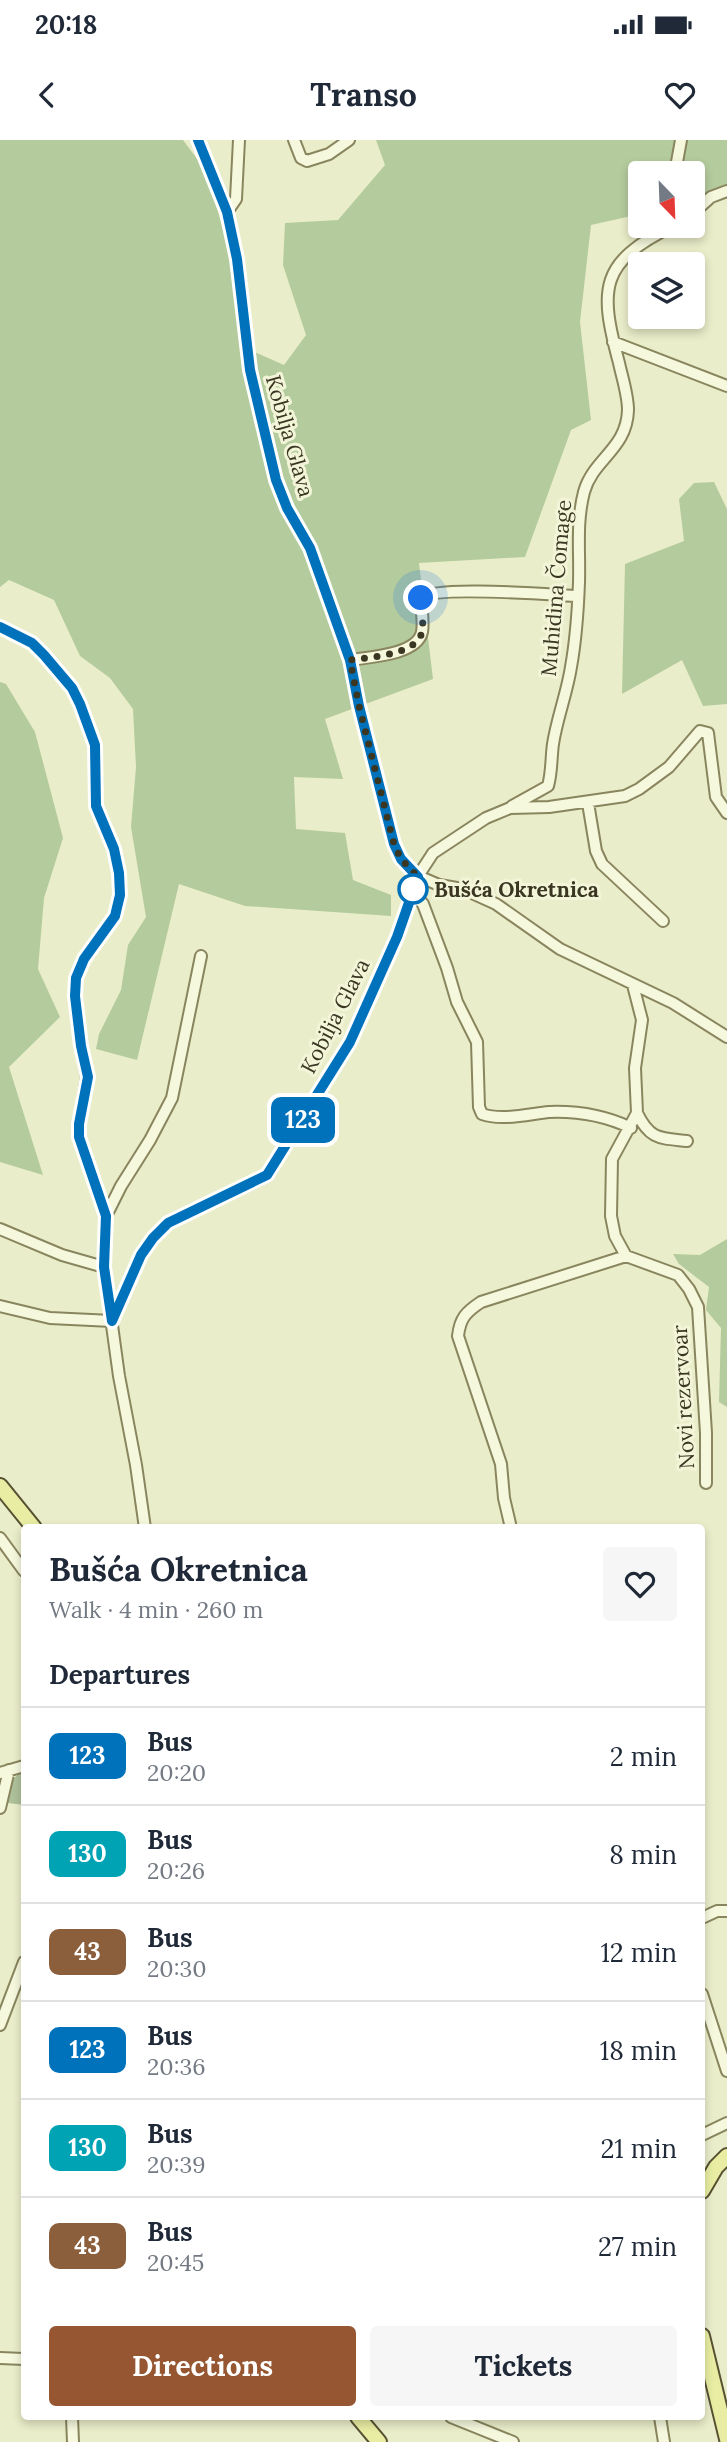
<!DOCTYPE html>
<html lang="en">
<head>
<meta charset="utf-8">
<style>
	body { margin:0; font-family:Lora,serif; background:#f6f6f7; color:#1f2937; height:100vh; display:flex; flex-direction:column; font-size:26px; white-space:nowrap }
	* { box-sizing:border-box; margin:0 }
	p { font-size:23px; color:#747a83 }
	.icon { flex:none; width:38px; height:38px; fill:none; stroke:currentColor; stroke-width:2; stroke-linecap:round; stroke-linejoin:round }
	.map { position:relative; flex:1; overflow:hidden }
	.drawer { position:absolute; left:21px; top:1384px; width:684px; height:896px; display:flex; flex-direction:column; background:#fff; border-radius:7px; box-shadow:0 4px 10px #0003 }
	.drawer>* { flex:none }
	.badge { padding:0 14px; border-radius:10px; font-size:24px; line-height:46px }
	.needle { width:46px; rotate:157deg }
	.tools { position:absolute; left:628px; top:21px; display:grid; gap:14px }
	.tools a { display:grid; place-items:center; width:77px; height:77px; border-radius:7px; background:#fff; box-shadow:0 4px 10px #0003; font-size:35px }
	.you { position:absolute; width:35px; height:35px; margin:-18px; border:5px solid #fff; border-radius:50%; background:#1a73e8; box-shadow:0 0 0 10px #1a73e833 }
	.map>.badge { position:absolute; translate:-50% -50%; box-shadow:0 0 0 4px #fff }
	h2 { padding:0 28px; font-size:26px; line-height:63px }
	.round { display:grid; place-items:center; flex:none; width:74px; height:74px; border-radius:7px; background:#f6f6f7 }
	.summary { display:flex; align-items:center; justify-content:space-between; height:119px; padding:0 28px }
	h1 { font-size:33px; font-weight:700; line-height:52px }
	.button { display:flex; gap:14px; margin-top:auto; padding:14px 28px }
	.button a { flex:1; height:80px; border-radius:7px; background:#955631; color:#fff; font-size:28px; font-weight:700; line-height:80px; text-align:center }
	.button a+a { background:#f6f6f7; color:#1f2937 }
	ul { padding:0; list-style:none }
	li { display:flex; align-items:center; gap:21px; height:98px; padding:0 28px; border-top:2px solid #e0e1e3 }
	li div { flex:1 }
	li b { display:block; font-size:26px }
	li em { font-style:normal }
	li .badge { min-width:77px; font-weight:700; text-align:center }
	.status { display:flex; justify-content:space-between; align-items:center; height:49px; padding:0 35px; background:#fff; direction:ltr }
	.status svg { height:19px; fill:currentColor }
	header { display:flex; justify-content:space-between; align-items:center; height:91px; padding:0 28px; background:#fff; font-size:32px; font-weight:700 }
	.map>svg:first-child { display:block }
	.green { fill:#b4cb9d }
	.cemetery { fill:#aec19b }
	.lines { fill:none; stroke-linecap:round; stroke-linejoin:round }
	.minor-casing { stroke:#89855e; stroke-width:14 }
	.major-casing { stroke:#575132; stroke-width:18 }
	.minor { stroke:#f5f8dc; stroke-width:10 }
	.major { stroke:#e8eda3; stroke-width:14 }
	.line-casing { stroke:#fff; stroke-width:16 }
	.line { stroke:#0072bc; stroke-width:10 }
	.walk { stroke:#3a3621; stroke-width:7; stroke-dasharray:0 12.6 }
	.stop-dot { fill:#fff; stroke:#0072bc; stroke-width:3.5 }
	.labels { text-anchor:middle; dominant-baseline:central; stroke-width:6; stroke-linejoin:round; paint-order:stroke }
	.street-label { font-size:21px; fill:#3a3621; stroke:#f2f5d8 }
	.stop-label { font-size:21px; font-weight:bold; fill:#3a3621; stroke:#f2f5d8; text-anchor:start }
</style>
</head>
<body>
<div class="status"><b>20:18</b><svg viewBox="0 0 49 12"><path d="M0 12V9h3v3zM5 12V6h3v6zM10 12V3h3v9zM15 12V0h3v12zM26 1h20v11H26zM47 4h2v5h-2z"/></svg></div>
<header><svg class="icon" aria-label="back" viewBox="0 0 24 24"><path d="M15 5l-7 7 7 7"/></svg>Transo<svg class="icon" aria-label="heart" viewBox="0 0 24 24"><path d="M12 20l-8-8c-3-5 5-10 8-4 3-6 11-1 8 4z"/></svg></header>
<div class="map">
<svg width="727" height="2302" viewBox="0 0 727 2302">
	<rect width="100%" height="100%" fill="#eaedc9"/>
	<path class="green" d="M 0,0 L 183,0 L 206,31 L 231,116 L 241,206 L 284,225 L 306,195 L 283,125 L 285,83 L 338,80 L 385,25 L 376,0 L 727,0 L 727,56 L 693,63 L 693,33 L 640,33 L 640,74 L 591,85 L 580,182 L 591,280 L 571,290 L 525,417 L 419,423 L 433,539 L 325,579 L 343,639 L 294,637 L 296,689 L 345,693 L 353,740 L 391,755 L 391,776 L 245,766 L 179,744 L 137,920 L 96,909 L 99,894 L 121,850 L 128,805 L 146,777 L 131,687 L 136,627 L 133,569 L 110,538 L 80,516 L 54,460 L 9,440 L 0,447 Z
		M 714,342 L 727,369 L 727,564 L 703,566 L 682,520 L 622,554 L 625,424 L 684,401 L 679,359 L 694,343 Z
		M 0,542 L 6,544 L 35,592 L 63,698 L 44,758 L 38,829 L 60,877 L 9,927 L 43,1035 L 0,1022 Z
		M 727,1099 L 727,1267 L 719,1262 L 721,1188 L 706,1170 L 709,1147 L 679,1124 L 673,1114 L 700,1115 Z"/>
	<path class="cemetery" d="M 24,1631 L 24,1665 L 8,1663 C 7,1649 11,1637 24,1631 Z"/>
	<g class="lines">
		<g class="minor-casing">
			<path id="minor" d="M 198,0 L 227,72 L 237,119 L 250,230 L 276,340 L 287,367 L 310,408 L 350,520 L 359,566 L 394,704 L 401,719 L 418,736 L 439,745 L 463,749 L 496,764 L 560,809 L 673,863 L 727,897
				M 294,0 L 301,18 L 307,21 L 329,14 L 349,0
				M 675,33 L 681,0
				M 227,72 L 236,59 L 239,0
				M 693,73 L 711,57 L 727,51
				M 613,202 L 727,246
				M 0,487 L 32,503 L 44,515 L 72,548 L 80,563 L 95,605 L 96,666 L 114,709 L 119,733 L 120,755 L 115,776 L 84,819 L 76,838 L 75,856 L 81,906 L 87,937 L 79,984 L 79,997 L 106,1076
				M 350,520 C 369,517 417,515 422,492 C 424,482 421,468 421,458 C 434,445 553,455 578,456
				M 588,663 L 596,711 L 602,724 L 663,781
				M 512,666 L 548,646 C 552,632 551,618 553,604 C 557,578 567,553 571,527 C 576,499 578,470 579,442 C 580,411 576,383 584,352 C 593,319 627,309 628,270 C 628,255 622,237 619,223 C 599,149 599,122 673,86
				M 412,752 L 423,764 L 447,828 L 457,862 L 477,902 L 479,967 L 482,974 C 501,981 529,974 549,972 C 576,971 606,976 631,988
				M 633,845 L 642,880 L 635,928 L 637,973 L 612,1019 L 611,1076 L 615,1096 L 626,1116 L 678,1135 L 689,1149 L 698,1167 L 706,1293 L 706,1343
				M 637,973 C 650,1000 660,998 687,1001
				M 0,1089 L 62,1115 L 104,1127
				M 0,1166 L 50,1178 L 112,1181 L 141,1115 L 153,1098 L 168,1083 L 267,1036 L 350,902 L 397,797 L 418,736 L 433,713 L 486,678 L 510,668 L 549,667 L 625,656 L 639,649 L 669,627 L 700,591 L 708,593 L 716,657 L 727,673
				M 145,1388 L 136,1325 L 119,1236 L 104,1127 L 106,1076 L 121,1046 L 150,1000 L 172,958 L 201,816
				M 511,1388 L 504,1358 L 501,1324 L 458,1196 C 460,1178 466,1172 481,1162 L 626,1116
				M 0,1398 L 24,1431
				M 0,1633 L 24,1626
				M 0,1668 L 9,1630
				M 702,1778 L 717,1771 L 727,1771
				M 702,1854 L 727,1931
				M 0,1885 L 24,1822
				M 702,1995 L 727,1983
				M 0,2218 L 24,2219
				M 72,2277 L 73,2302
				M 451,2277 L 513,2302
				M 660,2277 L 664,2302"/>
		</g>
		<g class="major-casing">
			<path id="major" d="M 0,1346 L 34,1388
				M 702,2051 L 716,2027 L 727,2016
				M 702,2196 L 727,2299
				M 358,2277 L 379,2302"/>
		</g>
		<use href="#minor" class="minor"/>
		<use href="#major" class="major"/>
	</g>
	<g class="lines">
		<g class="line-casing">
			<path id="line" d="M 0,487 L 32,503 L 44,515 L 72,548 L 80,564 L 95,605 L 96,666 L 114,709 L 119,733 L 120,755 L 115,776 L 84,819 L 76,838 L 75,856 L 81,906 L 88,937 L 79,984 L 79,997 L 106,1076 L 104,1127 L 112,1181 L 141,1115 L 153,1098 L 168,1083 L 267,1035 L 350,902 L 397,797 L 418,737 L 401,719 L 394,704 L 359,566 L 350,520 L 310,408 L 287,368 L 276,340 L 250,230 L 237,119 L 227,72 L 198,0"/>
		</g>
		<use href="#line" class="line"/>
		<path class="walk" d="M 413,749 L 412,752 L 418,737 L 401,719 L 394,704 L 359,566 L 350,520 C 369,517 419,515 422,491 C 424,480 421,468 421,458"/>
	</g>
	<circle class="stop-dot" cx="413" cy="749" r="14"/>
	<g class="labels">
		<g class="street-label">
			<text transform="translate(290 296) rotate(74)">Kobilja Glava</text>
			<text transform="translate(556 448) rotate(-85)">Muhidina Čomage</text>
			<text transform="translate(335 876) rotate(-63)">Kobilja Glava</text>
			<text transform="translate(683 1257) rotate(-93)">Novi rezervoar</text>
		</g>
		<g class="stop-label">
			<text x="434" y="749">Bušća Okretnica</text>
		</g>
	</g>
</svg>
<div class="tools">
<a><svg class="needle" viewBox="-14 -14 28 28"><path d="M0-13l5 13h-10z" fill="#e53935"/><path d="M0 13l5-13h-10z" fill="#747a83"/></svg></a>
<a><svg class="icon" aria-label="layers" viewBox="0 0 24 24"><path d="M12 4l9 5-9 5-9-5zM3 14l9 5 9-5"/></svg></a>
</div>
<div class="you" style="left:421px;top:458px"></div>
<b class="badge" style="left:303px;top:980px;background:#0072bc;color:#fff">123</b>
<section class="drawer">
<div class="summary"><div><h1>Bušća Okretnica</h1><p>Walk · 4 min · 260 m</p></div><a class="round"><svg class="icon" aria-label="heart" viewBox="0 0 24 24"><path d="M12 20l-8-8c-3-5 5-10 8-4 3-6 11-1 8 4z"/></svg></a></div>
<h2>Departures</h2>
<ul>
<li><span class="badge" style="background:#0072bc;color:#fff">123</span><div><b>Bus</b><p>20:20</p></div><em>2 min</em></li>
<li><span class="badge" style="background:#00a3b4;color:#fff">130</span><div><b>Bus</b><p>20:26</p></div><em>8 min</em></li>
<li><span class="badge" style="background:#8b5e3c;color:#fff">43</span><div><b>Bus</b><p>20:30</p></div><em>12 min</em></li>
<li><span class="badge" style="background:#0072bc;color:#fff">123</span><div><b>Bus</b><p>20:36</p></div><em>18 min</em></li>
<li><span class="badge" style="background:#00a3b4;color:#fff">130</span><div><b>Bus</b><p>20:39</p></div><em>21 min</em></li>
<li><span class="badge" style="background:#8b5e3c;color:#fff">43</span><div><b>Bus</b><p>20:45</p></div><em>27 min</em></li>
</ul>
<div class="button"><a>Directions</a><a>Tickets</a></div>
</section>
</div>
</body>
</html>
